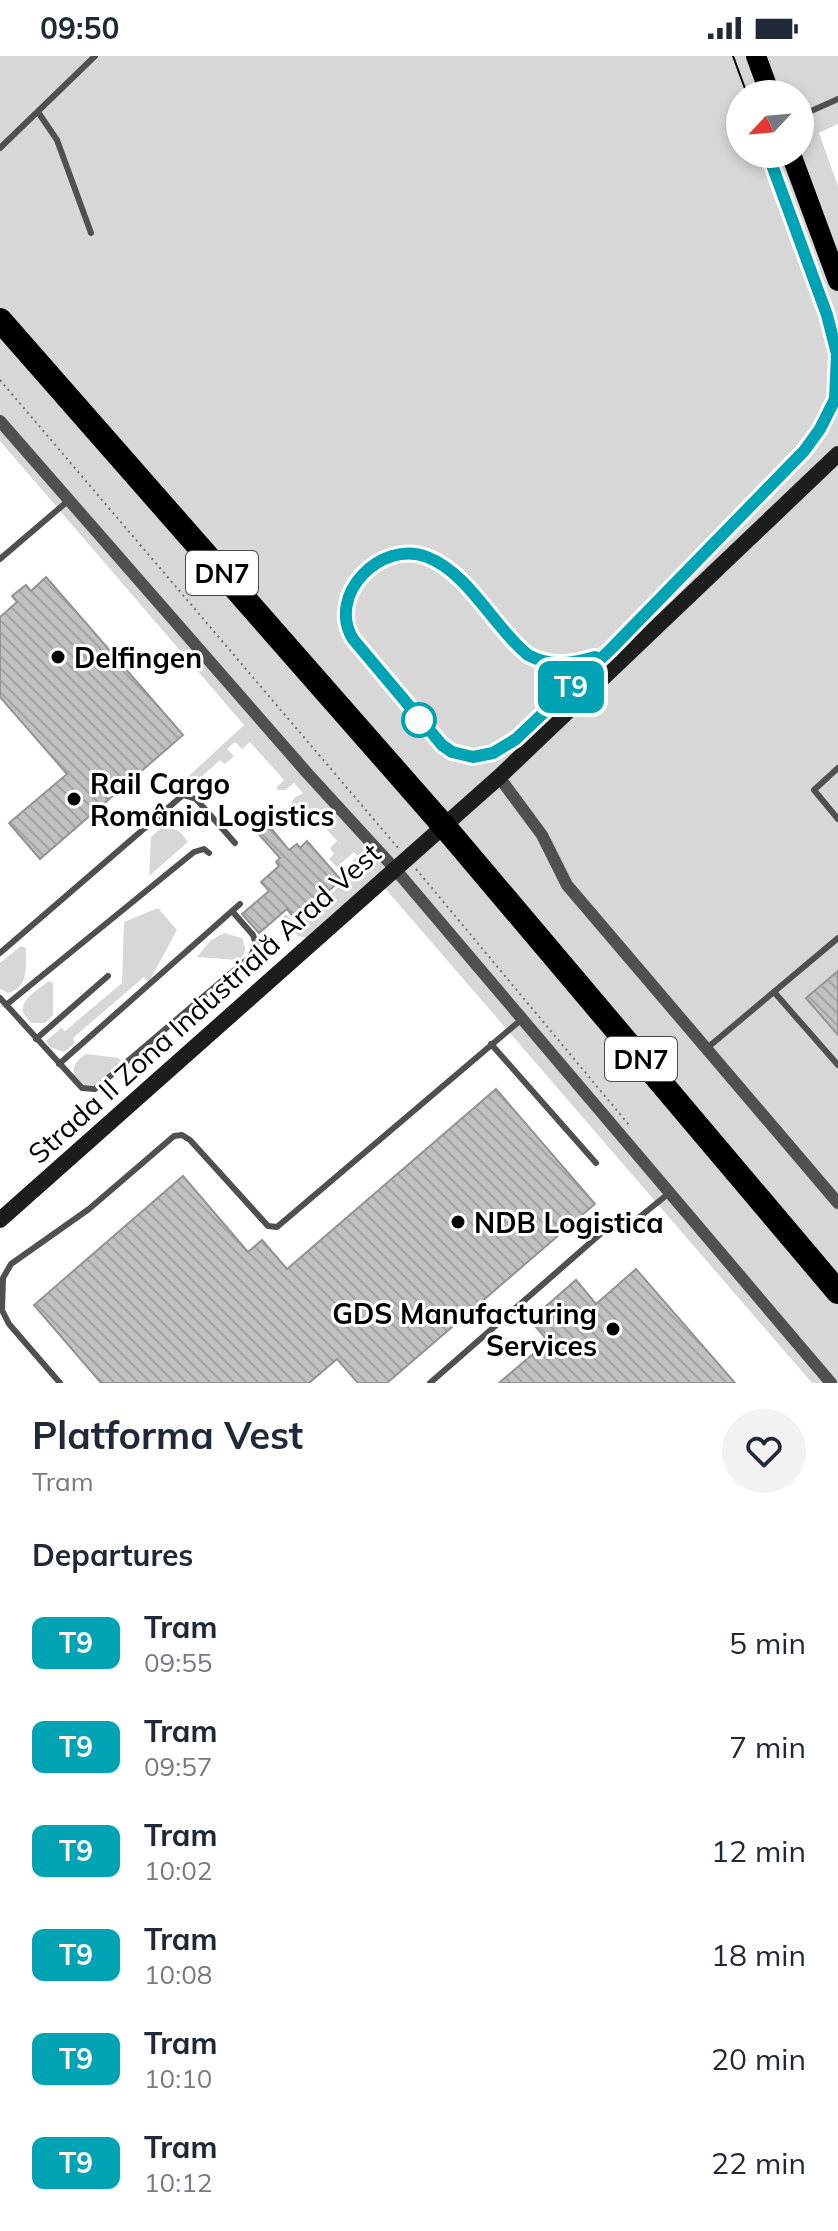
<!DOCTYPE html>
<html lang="en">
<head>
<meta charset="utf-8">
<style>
	body { margin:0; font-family:Mulish,sans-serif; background:#f2f2f3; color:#1f2937; height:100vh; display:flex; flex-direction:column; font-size:30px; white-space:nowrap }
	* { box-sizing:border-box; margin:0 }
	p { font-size:26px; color:#747a83 }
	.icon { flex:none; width:44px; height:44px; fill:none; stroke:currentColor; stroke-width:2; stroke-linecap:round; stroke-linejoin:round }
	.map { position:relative; height:1327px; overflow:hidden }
	.sheet { display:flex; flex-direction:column; background:#fff; flex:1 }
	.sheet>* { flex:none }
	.badge { padding:0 16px; border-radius:12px; font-size:28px; line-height:52px }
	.needle { width:52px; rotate:244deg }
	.fabs { position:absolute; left:726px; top:24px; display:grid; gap:16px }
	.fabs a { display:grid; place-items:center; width:88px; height:88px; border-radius:50%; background:#fff; box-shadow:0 4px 12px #0003; font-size:40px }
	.map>.badge { position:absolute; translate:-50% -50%; box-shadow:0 0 0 4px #fff }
	h2 { padding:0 32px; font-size:30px; line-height:72px }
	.round { display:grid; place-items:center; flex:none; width:84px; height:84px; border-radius:42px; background:#f2f2f3 }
	.headline { display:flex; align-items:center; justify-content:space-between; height:136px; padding:0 32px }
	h1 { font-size:38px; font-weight:700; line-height:60px }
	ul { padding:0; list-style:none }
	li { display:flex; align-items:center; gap:24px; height:104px; padding:0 32px }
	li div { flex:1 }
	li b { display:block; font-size:30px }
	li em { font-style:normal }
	li .badge { min-width:88px; font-weight:700; text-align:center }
	.status { display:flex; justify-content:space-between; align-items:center; height:56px; padding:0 40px; background:#fff; direction:ltr }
	.status svg { height:22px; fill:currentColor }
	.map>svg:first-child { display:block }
	.grass { fill:#d7d7d7; fill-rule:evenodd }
	.building { fill:url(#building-back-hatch); stroke:#949494; stroke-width:2 }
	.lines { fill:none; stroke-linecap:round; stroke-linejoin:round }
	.path { stroke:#727272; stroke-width:2; stroke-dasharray:2 4; stroke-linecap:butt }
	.lane { stroke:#505050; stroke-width:6 }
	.street { stroke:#505050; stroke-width:12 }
	.secondary { stroke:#1d1d1d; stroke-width:16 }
	.primary { stroke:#000; stroke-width:20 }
	.highway { stroke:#000; stroke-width:24 }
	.tram { stroke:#000; stroke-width:2 }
	.line-casing { stroke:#fff; stroke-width:18 }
	.line { stroke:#00a3b4; stroke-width:12 }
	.poi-dot { fill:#000; stroke:#fff; stroke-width:3 }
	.stop-dot { fill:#fff; stroke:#00a3b4; stroke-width:4 }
	.labels { text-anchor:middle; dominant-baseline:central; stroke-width:6; stroke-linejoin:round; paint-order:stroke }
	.shield { fill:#fff; stroke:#4c4c4c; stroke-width:2 }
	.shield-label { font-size:26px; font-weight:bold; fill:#000 }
	.poi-label { font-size:28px; font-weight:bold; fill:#000; stroke:#fff; text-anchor:start }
	.street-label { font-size:28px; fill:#000; stroke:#fff }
</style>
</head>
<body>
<div class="status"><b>09:50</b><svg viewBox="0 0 49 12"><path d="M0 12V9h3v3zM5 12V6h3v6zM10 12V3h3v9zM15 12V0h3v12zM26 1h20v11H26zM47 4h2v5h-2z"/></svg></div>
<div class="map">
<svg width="838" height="1327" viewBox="0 0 838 1327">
	<defs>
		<pattern id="building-back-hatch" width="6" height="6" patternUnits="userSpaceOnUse" patternTransform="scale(2)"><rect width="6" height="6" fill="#c0c0c0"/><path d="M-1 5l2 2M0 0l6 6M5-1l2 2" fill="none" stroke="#a3a3a3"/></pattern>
	</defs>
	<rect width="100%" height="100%" fill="#fff"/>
	<path class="grass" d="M 0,0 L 838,0 L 838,68 L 819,77 L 838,130 L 838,1327 L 812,1327 L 377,823 L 309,882 L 298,880 L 282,861 L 286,858 L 295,868 L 349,822 L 342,814 L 358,800 L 354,796 L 337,811 L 329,803 L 334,798 L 330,792 L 337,785 L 303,746 L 294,753 L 292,746 L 294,742 L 303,737 L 294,727 L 285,734 L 278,734 L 276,732 L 284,724 L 250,686 L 242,693 L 235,686 L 227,693 L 234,700 L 225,708 L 220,704 L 186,735 L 180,728 L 244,669 L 0,385 ZM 740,38 L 800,38 L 800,98 L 740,98 Z
		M 165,769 L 180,776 L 188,786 L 149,820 L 151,781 Z
		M 158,852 L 177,874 L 149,926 L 144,921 L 73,982 L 75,987 L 64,996 L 50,991 L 46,985 L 61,972 L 65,975 L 122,927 L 124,866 Z
		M 224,877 L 242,882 C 246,891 247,898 238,904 L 197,901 L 210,885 Z
		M 21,890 L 26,892 C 25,911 30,931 8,937 L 0,933 L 0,907 Z
		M 49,925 L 53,927 L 53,959 L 45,967 L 32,967 C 9,950 34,937 49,925 Z
		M 86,998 L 119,1002 L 121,1006 L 95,1029 L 82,1029 C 69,1016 72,1007 86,998 Z"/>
	<path class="building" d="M 46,521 L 183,679 L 40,803 L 9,767 L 67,718 L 0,641 L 0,561 L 17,546 L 12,540 L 26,529 L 31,535 Z
		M 265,765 L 289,794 L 297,788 L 300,792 L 307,785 L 341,824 L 296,864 L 287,853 L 259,877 L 242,858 L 269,835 L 261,826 L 279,810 L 276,806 L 280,802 L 255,774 Z
		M 838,915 L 838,979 L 806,942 Z
		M 496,1033 L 595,1148 L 387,1327 L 358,1327 L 337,1303 L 309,1327 L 101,1327 L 34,1249 L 183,1120 L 248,1196 L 262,1184 L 287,1213 Z
		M 636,1213 L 735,1327 L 499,1327 L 548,1285 L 530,1264 L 576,1224 L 596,1248 Z"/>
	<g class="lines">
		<path class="path" d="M 0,324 L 399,793
			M 416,813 L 629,1069"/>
		<path class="lane" d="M 38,56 L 57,84 L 91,177
			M 800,60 L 838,43
			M 0,92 L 95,0
			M 0,503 L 69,444
			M 838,712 L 814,734 L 838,763
			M 0,897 L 183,739 L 196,743 L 235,787
			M 774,936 L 838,1009
			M 0,942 L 82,1032 L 95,1033 L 251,900 L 256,888 L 253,879 L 232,855
			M 6,949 L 194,796 L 204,793 L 209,797
			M 36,983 L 108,920
			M 491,988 L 596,1107
			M 706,993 L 838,882
			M 59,1008 L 240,848
			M 60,1327 L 9,1268 L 2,1254 L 3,1222 L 11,1208 L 89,1153 L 174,1080 L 182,1079 L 190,1084 L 268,1170 L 277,1171 L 522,963
			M 430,1327 L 614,1166 L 626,1172 L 668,1138"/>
		<path class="street" d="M 0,365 L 308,718 L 395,813 L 831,1327
			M 499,721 L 542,779 L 567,829 L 838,1147"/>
		<path class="secondary" d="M 0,1164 L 499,721 L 838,398"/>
		<path class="primary" d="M 756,0 L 770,38
			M 791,98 L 838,225"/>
		<path class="highway" d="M 0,264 L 444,770 L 838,1236"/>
		<path class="tram" d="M 733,0 L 747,38
			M 611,593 C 589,604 566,612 541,605 C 502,594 472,516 425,500 C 378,484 328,540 353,583 C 375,612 432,693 465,700 C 480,703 493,699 506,691 C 535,672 560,641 586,616 C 661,545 732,469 804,395 L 820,373 L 835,343 L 837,298 L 827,259 L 768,98"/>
	</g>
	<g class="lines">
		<g class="line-casing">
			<path id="line" d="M 595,601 C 571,608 550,611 528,599 C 494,572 469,517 427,501 C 381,483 326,539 353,583 L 442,689 L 452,696 L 473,701 L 493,697 L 516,683 L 611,593 L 804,395 L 820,373 L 835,343 L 837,298 L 827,259 L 768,98"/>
		</g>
		<use href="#line" class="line"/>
	</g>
	<g class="poi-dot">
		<circle cx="58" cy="601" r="8"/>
		<circle cx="74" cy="743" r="8"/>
		<circle cx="458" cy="1166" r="8"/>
		<circle cx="613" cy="1273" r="8"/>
	</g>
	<circle class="stop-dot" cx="419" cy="664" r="16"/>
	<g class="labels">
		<g class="shield">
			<rect x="186" y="495" width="72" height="44" rx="6"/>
			<rect x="605" y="981" width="72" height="44" rx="6"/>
		</g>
		<g class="shield-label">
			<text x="222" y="517">DN7</text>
			<text x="641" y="1003">DN7</text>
		</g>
		<g class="poi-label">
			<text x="74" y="601">Delfingen</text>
			<text x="90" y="727">Rail Cargo<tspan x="90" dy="32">România Logistics</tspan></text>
			<text x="474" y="1166">NDB Logistica</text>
			<text x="597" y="1257" text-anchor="end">GDS Manufacturing<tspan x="597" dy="32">Services</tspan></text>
		</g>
		<g class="street-label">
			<text transform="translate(204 947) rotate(-42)">Strada II Zona Industrială Arad Vest</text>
		</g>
	</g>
</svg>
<div class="fabs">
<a><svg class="needle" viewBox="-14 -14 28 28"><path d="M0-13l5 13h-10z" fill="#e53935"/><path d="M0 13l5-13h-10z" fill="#747a83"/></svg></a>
</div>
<b class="badge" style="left:571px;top:631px;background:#00a3b4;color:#fff">T9</b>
</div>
<section class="sheet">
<div class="headline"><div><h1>Platforma Vest</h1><p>Tram</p></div><a class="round"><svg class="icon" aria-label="heart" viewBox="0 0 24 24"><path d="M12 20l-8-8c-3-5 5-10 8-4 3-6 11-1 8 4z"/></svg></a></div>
<h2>Departures</h2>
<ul>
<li><span class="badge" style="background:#00a3b4;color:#fff">T9</span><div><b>Tram</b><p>09:55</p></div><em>5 min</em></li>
<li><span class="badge" style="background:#00a3b4;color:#fff">T9</span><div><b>Tram</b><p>09:57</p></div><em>7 min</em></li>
<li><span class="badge" style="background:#00a3b4;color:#fff">T9</span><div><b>Tram</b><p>10:02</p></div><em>12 min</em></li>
<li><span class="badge" style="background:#00a3b4;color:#fff">T9</span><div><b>Tram</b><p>10:08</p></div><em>18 min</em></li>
<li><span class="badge" style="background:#00a3b4;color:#fff">T9</span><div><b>Tram</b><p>10:10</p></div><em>20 min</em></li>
<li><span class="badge" style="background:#00a3b4;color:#fff">T9</span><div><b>Tram</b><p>10:12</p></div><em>22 min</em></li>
</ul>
</section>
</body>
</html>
